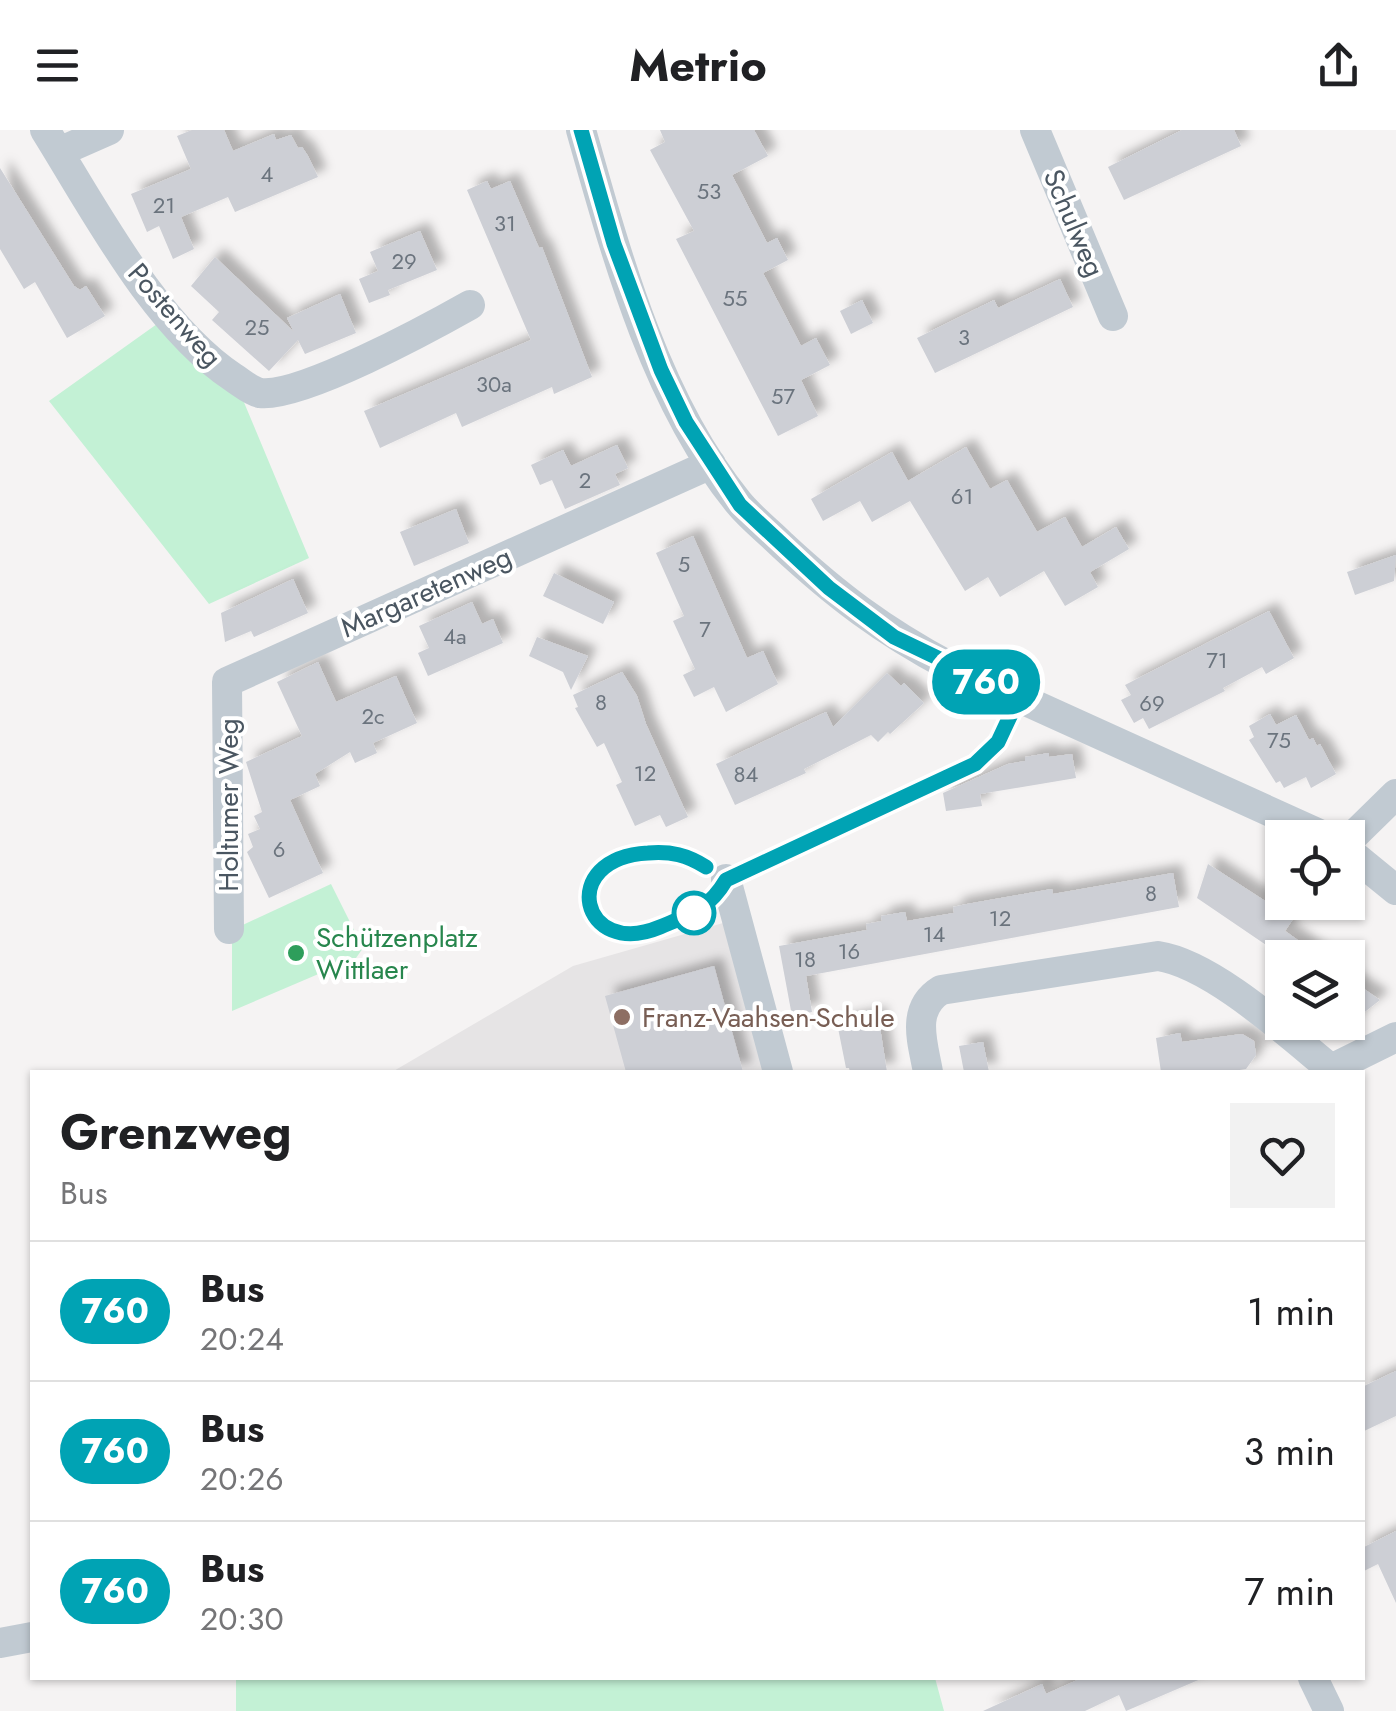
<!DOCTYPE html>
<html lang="en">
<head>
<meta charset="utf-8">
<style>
	body { margin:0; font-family:Jost,sans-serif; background:#f2f2f2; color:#202124; height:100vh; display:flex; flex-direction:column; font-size:38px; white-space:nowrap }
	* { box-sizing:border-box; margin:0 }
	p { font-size:32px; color:#757577 }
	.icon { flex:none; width:55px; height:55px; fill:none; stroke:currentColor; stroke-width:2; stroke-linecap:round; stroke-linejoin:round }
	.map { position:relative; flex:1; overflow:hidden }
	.panel { position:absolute; left:30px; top:940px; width:1335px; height:610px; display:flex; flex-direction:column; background:#fff; border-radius:0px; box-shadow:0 2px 8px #0004 }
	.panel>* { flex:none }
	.badge { padding:0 20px; border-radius:32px; font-size:35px; line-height:65px }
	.fabs { position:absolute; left:1265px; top:690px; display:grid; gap:20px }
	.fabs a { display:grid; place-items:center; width:100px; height:100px; border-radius:0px; background:#fff; box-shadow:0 2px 8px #0004; font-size:50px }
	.map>.badge { position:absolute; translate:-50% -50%; box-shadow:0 0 0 5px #fff }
	.round { display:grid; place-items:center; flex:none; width:105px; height:105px; border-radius:0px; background:#f2f2f2 }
	.headline { display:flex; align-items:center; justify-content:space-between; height:170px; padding:0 30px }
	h1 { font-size:48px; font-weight:700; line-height:75px }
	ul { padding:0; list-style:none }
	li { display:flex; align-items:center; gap:30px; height:140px; padding:0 30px; border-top:2px solid #e0e0e0 }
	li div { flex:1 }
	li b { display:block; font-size:38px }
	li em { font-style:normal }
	li .badge { min-width:110px; font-weight:700; text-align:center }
	header { display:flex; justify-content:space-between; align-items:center; height:130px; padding:0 30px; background:#fff; font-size:45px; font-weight:700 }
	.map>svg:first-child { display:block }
	.education { fill:#e6e4e5 }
	.green { fill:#c3f1d5 }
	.building { fill:#cdcfd5; filter:url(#shadow) }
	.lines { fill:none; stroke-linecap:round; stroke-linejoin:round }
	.minor { stroke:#c1cad2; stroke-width:30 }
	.line-casing { stroke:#fff; stroke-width:22 }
	.line { stroke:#00a3b4; stroke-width:15 }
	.stop-dot { fill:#fff; stroke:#00a3b4; stroke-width:5 }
	.leisure-dot { fill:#2e9e5b; stroke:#fff; stroke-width:4 }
	.education-dot { fill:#8d6e63; stroke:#fff; stroke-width:4 }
	.labels { text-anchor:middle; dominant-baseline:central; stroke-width:8; stroke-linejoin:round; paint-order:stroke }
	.number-label { font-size:22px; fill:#6b747e }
	.street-label { font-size:28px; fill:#4a5661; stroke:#fff }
	.leisure-label { font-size:28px; fill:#27864d; stroke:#fff; text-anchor:start }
	.education-label { font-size:28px; fill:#785e54; stroke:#fff; text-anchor:start }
</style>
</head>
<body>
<header><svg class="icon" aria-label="menu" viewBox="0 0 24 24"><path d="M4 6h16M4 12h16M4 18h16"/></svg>Metrio<svg class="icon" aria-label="share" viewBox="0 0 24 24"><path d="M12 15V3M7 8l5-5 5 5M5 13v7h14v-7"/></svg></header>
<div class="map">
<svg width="1396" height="1581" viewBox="0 0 1396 1581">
	<defs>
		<filter id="shadow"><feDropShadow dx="9" dy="-9" stdDeviation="5" flood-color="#0004"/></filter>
	</defs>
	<rect width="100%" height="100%" fill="#f5f3f3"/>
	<path class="education" d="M 730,791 L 771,942 L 392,942 L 573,836 Z"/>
	<path class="green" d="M 157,194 L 243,270 L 309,428 L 209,474 L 49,271 Z
		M 331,754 L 363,818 L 356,828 L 232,881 L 232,800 Z
		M 236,1548 L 935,1548 L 944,1581 L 236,1581 Z"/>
	<path class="building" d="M 192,0 L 224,0 L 233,21 L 274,4 L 276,10 L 291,5 L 298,18 L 302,17 L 308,26 L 318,47 L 235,82 L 228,67 L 181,87 L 194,119 L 173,129 L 159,96 L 147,102 L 131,64 L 191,39 L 177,6 Z
		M 660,0 L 754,0 L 768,26 L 732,45 L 767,113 L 777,108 L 788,130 L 763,143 L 801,216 L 816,208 L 830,235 L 801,250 L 818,286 L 778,306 L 676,109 L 694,101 L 650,20 L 665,12 Z
		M 1182,0 L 1234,0 L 1241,16 L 1124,70 L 1108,37 Z
		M 0,38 L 74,156 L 80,160 L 86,156 L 105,186 L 67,208 L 35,152 L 24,159 L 0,119 Z
		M 487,51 L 491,59 L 510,51 L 539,118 L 542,117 L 592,247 L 554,264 L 552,257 L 462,297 L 456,283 L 380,318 L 364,281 L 531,210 L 467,60 Z
		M 420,101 L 437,140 L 388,160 L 390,165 L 369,173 L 359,149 L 378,141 L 370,122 Z
		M 215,127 L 294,202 L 287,188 L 340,164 L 356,203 L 305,224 L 298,210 L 269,241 L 212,190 L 219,182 L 191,156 Z
		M 1060,149 L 1073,177 L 935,243 L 917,208 L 994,170 L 998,178 Z
		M 862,170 L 873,193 L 851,204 L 840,181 Z
		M 617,315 L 628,338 L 615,344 L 620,355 L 565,379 L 552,350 L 540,355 L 531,335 L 563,320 L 571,336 Z
		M 966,317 L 990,359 L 1007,350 L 1037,402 L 1065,387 L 1082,417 L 1116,397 L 1129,419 L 1090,442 L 1098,457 L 1065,476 L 1044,441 L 1000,467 L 988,447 L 965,461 L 910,371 L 872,392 L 860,371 L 823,391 L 811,369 L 892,322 L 908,351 Z
		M 456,379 L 469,413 L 414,436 L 400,402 Z
		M 693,406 L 747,528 L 763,521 L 778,554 L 726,582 L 714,557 L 694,567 L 683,545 L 695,539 L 673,491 L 684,486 L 656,423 Z
		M 1396,425 L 1394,451 L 1355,465 L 1347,442 Z
		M 554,443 L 614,472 L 603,494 L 543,466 Z
		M 293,449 L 308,483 L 254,507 L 251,501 L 225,512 L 221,483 Z
		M 472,472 L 482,494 L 493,489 L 503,513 L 428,546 L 418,523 L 429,518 L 419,496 Z
		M 1269,481 L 1294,528 L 1266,544 L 1262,537 L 1223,558 L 1225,561 L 1149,599 L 1143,588 L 1134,593 L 1121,570 L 1131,565 L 1125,555 Z
		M 537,507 L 588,526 L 571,560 L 563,542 L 529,526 Z
		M 318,532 L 336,572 L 396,546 L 417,593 L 373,613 L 377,623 L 355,633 L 350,622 L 315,644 L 320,656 L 290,670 L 323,743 L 269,768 L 247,722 L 253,717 L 248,704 L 260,699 L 254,686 L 262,682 L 246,632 L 302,606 L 277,552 Z
		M 622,542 L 637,566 L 646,594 L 688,687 L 666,697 L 660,685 L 635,696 L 616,655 L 622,652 L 604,613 L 597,617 L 575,578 L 578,577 L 573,565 Z
		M 887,543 L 901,556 L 904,553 L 924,573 L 890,604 L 888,602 L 878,612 L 871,605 L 804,639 L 806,643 L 735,675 L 716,634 L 826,582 L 833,597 Z
		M 1270,584 L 1276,595 L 1296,585 L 1309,610 L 1313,608 L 1317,616 L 1320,614 L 1336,644 L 1311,658 L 1306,647 L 1284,658 L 1280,651 L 1276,653 L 1249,610 L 1254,607 L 1249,596 Z
		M 1049,623 L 1049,627 L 1072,624 L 1076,648 L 980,664 L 982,676 L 946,681 L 943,663 L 1008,634 L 1025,631 L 1025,627 Z
		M 1208,734 L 1293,789 L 1285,801 L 1323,828 L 1266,828 L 1272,819 L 1197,768 Z
		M 1173,743 L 1179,777 L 806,846 L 812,882 L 792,886 L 779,816 L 867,800 L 866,794 L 882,791 L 881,786 L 905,782 L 907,791 L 954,783 L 953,777 L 967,774 L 1052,759 L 1053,764 Z
		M 714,836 L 743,942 L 626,942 L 605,866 Z
		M 1348,848 L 1380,870 L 1348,895 Z
		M 878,885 L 887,942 L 850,942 L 849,938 L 846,938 L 837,893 Z
		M 1180,903 L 1182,912 L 1242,904 L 1254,911 L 1256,925 L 1246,939 L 1227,942 L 1161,942 L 1156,908 Z
		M 983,912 L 989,942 L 964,942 L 959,916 Z
		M 1396,1241 L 1396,1286 L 1362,1302 L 1362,1257 Z
		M 1396,1401 L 1396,1473 L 1378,1434 L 1362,1442 L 1362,1418 Z
		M 1082,1548 L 1203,1548 L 1126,1581 L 1119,1565 L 1085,1581 L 983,1581 L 1042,1554 L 1046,1564 Z"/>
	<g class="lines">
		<path class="minor" d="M 45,0 C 95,80 155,196 234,248 C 242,253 251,261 260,263 C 301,268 431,197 470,175
			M 581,0 C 616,124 655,270 738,372 C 751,388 768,401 782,415 C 837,466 882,500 949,536 L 1328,708
			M 1035,0 L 1113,186
			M 59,22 L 109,0
			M 1348,711 L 1396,664
			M 1348,721 L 1396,760
			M 726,749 L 778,942
			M 229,799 L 227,552 L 711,334
			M 928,942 C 923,913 910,879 941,860 L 1158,826 C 1212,834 1288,904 1331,939
			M 1325,942 L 1396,907
			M 0,1513 L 32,1507
			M 1313,1548 L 1329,1581"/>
	</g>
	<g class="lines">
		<g class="line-casing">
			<path id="line" d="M 581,0 L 614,114 L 661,240 L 686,292 L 740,375 L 829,458 L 894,507 L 1019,567 L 998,612 L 975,634 L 726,750 C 709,779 691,784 660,797 C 581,830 556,728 648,723 C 671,721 687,725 706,737"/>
		</g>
		<use href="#line" class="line"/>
	</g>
	<circle class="stop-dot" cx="694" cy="783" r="20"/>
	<circle class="leisure-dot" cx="296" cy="823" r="10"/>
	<circle class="education-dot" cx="622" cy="887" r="10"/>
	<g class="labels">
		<g class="number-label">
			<text x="267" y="44">4</text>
			<text x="709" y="61">53</text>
			<text x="164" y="75">21</text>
			<text x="505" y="93">31</text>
			<text x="404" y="131">29</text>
			<text x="735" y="168">55</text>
			<text x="257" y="197">25</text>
			<text x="964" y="207">3</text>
			<text x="494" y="254">30a</text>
			<text x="783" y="266">57</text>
			<text x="585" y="350">2</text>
			<text x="962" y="366">61</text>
			<text x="684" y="434">5</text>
			<text x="705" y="499">7</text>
			<text x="455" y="506">4a</text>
			<text x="1217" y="530">71</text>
			<text x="601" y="572">8</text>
			<text x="1152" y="573">69</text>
			<text x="373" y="586">2c</text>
			<text x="1279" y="610">75</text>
			<text x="645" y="643">12</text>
			<text x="746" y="644">84</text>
			<text x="279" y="719">6</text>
			<text x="1151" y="763">8</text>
			<text x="1000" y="788">12</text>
			<text x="934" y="804">14</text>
			<text x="849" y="821">16</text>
			<text x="805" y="829">18</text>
		</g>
		<g class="street-label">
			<text transform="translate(1074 93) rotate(67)">Schulweg</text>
			<text transform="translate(175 185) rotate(49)">Postenweg</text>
			<text transform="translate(426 462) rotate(-24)">Margaretenweg</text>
			<text transform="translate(228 675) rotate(-90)">Holtumer Weg</text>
		</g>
		<g class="leisure-label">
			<text x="316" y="807">Schützenplatz<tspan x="316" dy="32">Wittlaer</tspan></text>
		</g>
		<g class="education-label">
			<text x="642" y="887">Franz-Vaahsen-Schule</text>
		</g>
	</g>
</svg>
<div class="fabs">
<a><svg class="icon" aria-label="locate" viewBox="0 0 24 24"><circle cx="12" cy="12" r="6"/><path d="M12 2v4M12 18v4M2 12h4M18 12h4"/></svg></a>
<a><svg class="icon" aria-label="layers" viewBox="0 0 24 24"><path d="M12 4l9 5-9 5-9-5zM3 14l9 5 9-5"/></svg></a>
</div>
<b class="badge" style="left:986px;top:552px;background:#00a3b4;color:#fff">760</b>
<section class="panel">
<div class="headline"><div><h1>Grenzweg</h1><p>Bus</p></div><a class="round"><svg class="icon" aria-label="heart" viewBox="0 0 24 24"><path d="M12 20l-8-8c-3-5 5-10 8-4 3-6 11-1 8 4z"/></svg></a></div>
<ul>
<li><span class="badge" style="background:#00a3b4;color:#fff">760</span><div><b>Bus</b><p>20:24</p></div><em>1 min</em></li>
<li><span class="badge" style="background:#00a3b4;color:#fff">760</span><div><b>Bus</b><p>20:26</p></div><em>3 min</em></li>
<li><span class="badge" style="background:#00a3b4;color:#fff">760</span><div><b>Bus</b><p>20:30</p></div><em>7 min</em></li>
</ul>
</section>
</div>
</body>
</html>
